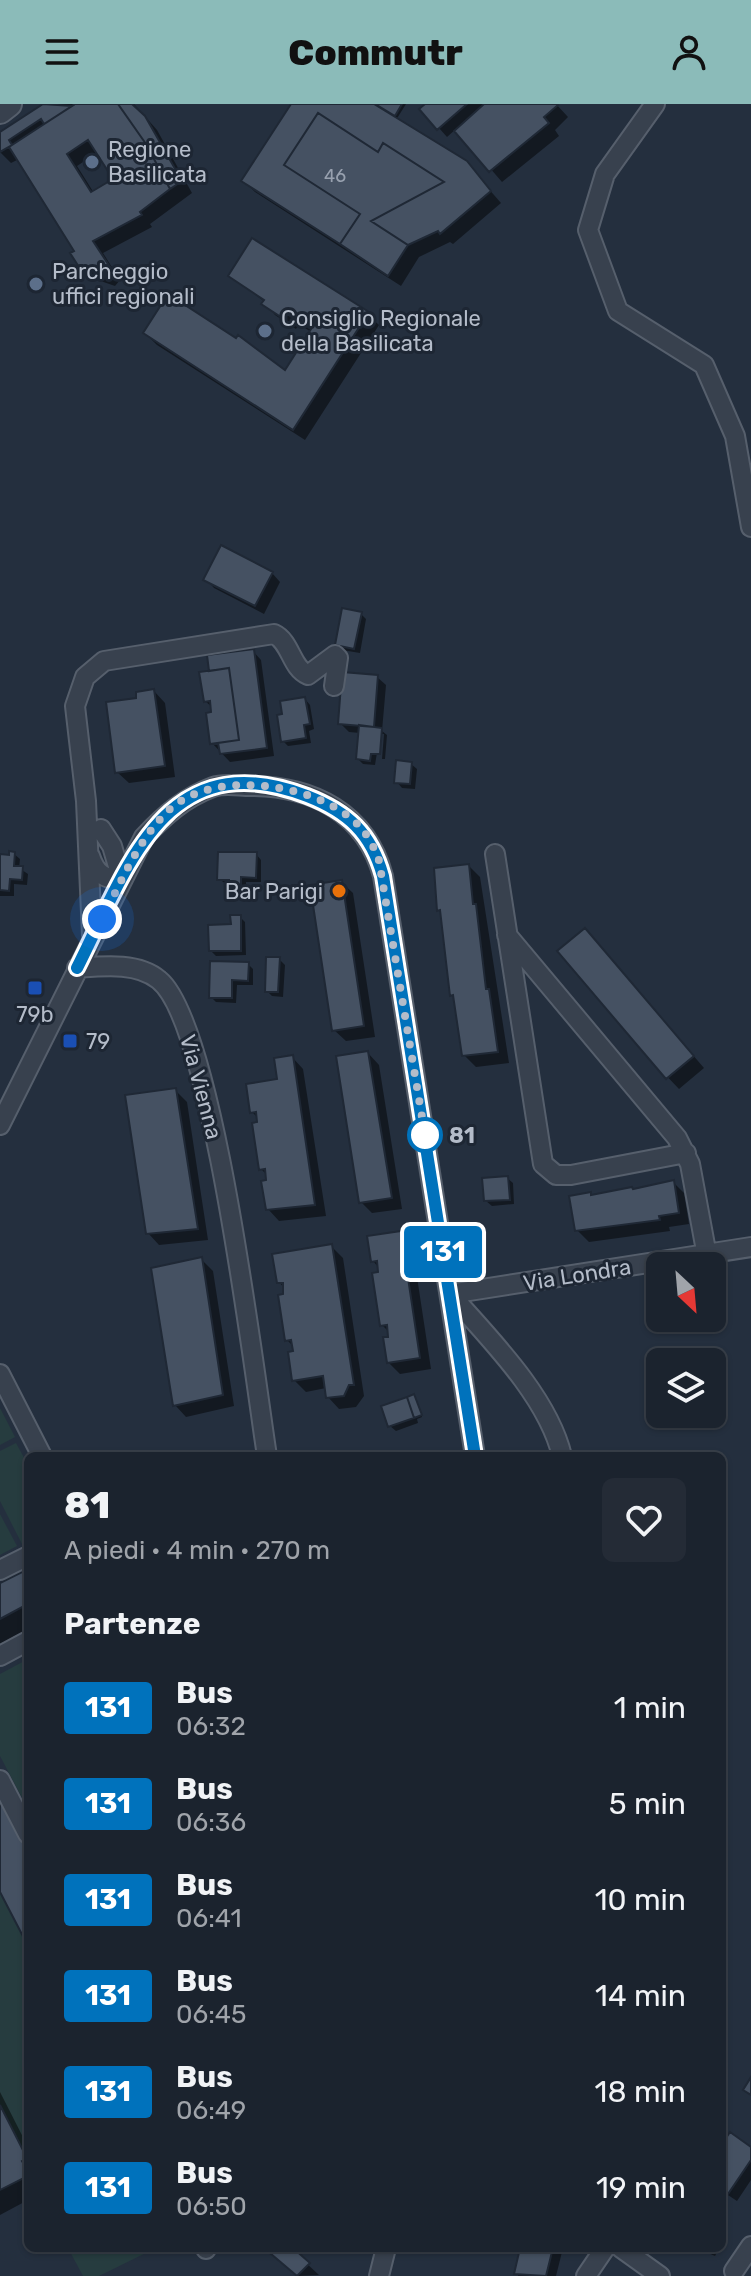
<!DOCTYPE html>
<html lang="it">
<head>
<meta charset="utf-8">
<style>
	body { margin:0; font-family:Rubik,sans-serif; background:#242b36; color:#f1f3f6; height:100vh; display:flex; flex-direction:column; font-size:30px; white-space:nowrap }
	* { box-sizing:border-box; margin:0 }
	p { font-size:26px; color:#a0a4aa }
	.icon { flex:none; width:44px; height:44px; fill:none; stroke:currentColor; stroke-width:2; stroke-linecap:round; stroke-linejoin:round }
	.map { position:relative; flex:1; overflow:hidden }
	.panel { position:absolute; left:24px; top:1348px; width:702px; height:800px; display:flex; flex-direction:column; background:#1b232e; border-radius:12px; box-shadow:0 2px 6px #0004,0 0 0 2px #39404a }
	.panel>* { flex:none }
	.badge { padding:0 16px; border-radius:6px; font-size:28px; line-height:52px }
	.needle { width:52px; rotate:154deg }
	.fabs { position:absolute; left:646px; top:1148px; display:grid; gap:16px }
	.fabs a { display:grid; place-items:center; width:80px; height:80px; border-radius:12px; background:#1b232e; box-shadow:0 2px 6px #0004,0 0 0 2px #39404a; font-size:40px }
	.you { position:absolute; width:40px; height:40px; margin:-20px; border:6px solid #fff; border-radius:50%; background:#1a73e8; box-shadow:0 0 0 12px #1a73e833 }
	.map>.badge { position:absolute; translate:-50% -50%; box-shadow:0 0 0 4px #fff }
	h2 { padding:0 40px; font-size:30px; line-height:72px }
	.round { display:grid; place-items:center; flex:none; width:84px; height:84px; border-radius:12px; background:#242b36 }
	.head { display:flex; align-items:center; justify-content:space-between; height:136px; padding:0 40px }
	h1 { font-size:38px; font-weight:800; line-height:60px }
	ul { padding:0; list-style:none }
	li { display:flex; align-items:center; gap:24px; height:96px; padding:0 40px }
	li div { flex:1 }
	li b { display:block; font-size:30px }
	li em { font-style:normal }
	li .badge { min-width:88px; font-weight:700; text-align:center }
	header { display:flex; justify-content:space-between; align-items:center; height:104px; padding:0 40px; background:#8bbbb9; color:#111; font-size:36px; font-weight:800 }
	.map>svg:first-child { display:block }
	.green { fill:#263c3f }
	.shadow { fill:#0007; fill-rule:evenodd }
	.building { fill:#455162; stroke:#1f2835; stroke-width:2; fill-rule:evenodd }
	.lines { fill:none; stroke-linecap:round; stroke-linejoin:round }
	.minor-casing { stroke:#565f6c; stroke-width:22 }
	.tertiary-casing { stroke:#565f6c; stroke-width:28 }
	.minor { stroke:#38414e; stroke-width:18 }
	.tertiary { stroke:#38414e; stroke-width:24 }
	.line-casing { stroke:#fff; stroke-width:18 }
	.line { stroke:#0072bc; stroke-width:12 }
	.walk { stroke:#b4bcc9; stroke-width:8; stroke-dasharray:0 14.4 }
	.service-dot { fill:#5c6f8a; stroke:#1d2633; stroke-width:3 }
	.food-dot { fill:#e8710a; stroke:#1d2633; stroke-width:3 }
	.transit-dot { fill:#1a4fb4; stroke:#1d2633; stroke-width:3 }
	.stop-dot { fill:#fff; stroke:#0072bc; stroke-width:4 }
	.labels { text-anchor:middle; dominant-baseline:central; stroke-width:6; stroke-linejoin:round; paint-order:stroke }
	.number-label { font-size:18px; fill:#98a1af }
	.poi-label { font-size:22px; fill:#b4bcc9; stroke:#1d2633; text-anchor:start }
	.street-label { font-size:22px; fill:#b4bcc9; stroke:#1d2633 }
	.stop-label { font-size:22px; font-weight:bold; fill:#b4bcc9; stroke:#1d2633; text-anchor:start }
</style>
</head>
<body>
<header><svg class="icon" aria-label="menu" viewBox="0 0 24 24"><path d="M4 6h16M4 12h16M4 18h16"/></svg>Commutr<svg class="icon" aria-label="person" viewBox="0 0 24 24"><circle cx="12" cy="8" r="4"/><path d="M4 21q1-7 8-7t8 7"/></svg></header>
<div class="map">
<svg width="751" height="2172" viewBox="0 0 751 2172">
	<rect width="100%" height="100%" fill="#242f3e"/>
	<path class="green" d="M 0,1304 L 15,1333 L 0,1341 Z
		M 16,1339 L 28,1361 L 28,1437 L 22,1440 L 0,1397 L 0,1347 Z
		M 0,1410 L 17,1442 L 0,1451 Z
		M 28,1555 L 28,1705 L 0,1652 L 0,1570 Z
		M 0,1788 L 28,1842 L 28,2067 L 22,2057 L 27,2054 L 0,2001 Z
		M 68,2144 L 156,2144 L 99,2172 L 83,2172 Z"/>
	<path class="shadow" d="M 47,0 L 134,0 L 157,26 L 192,89 L 150,120 L 152,123 L 103,149 L 120,176 L 115,182 L 92,174 L 80,161 L 77,147 L 19,55 L 11,59 L 0,48 L 0,30 ZM 98,48 L 115,75 L 94,89 L 77,62 Z
		M 293,0 L 406,0 L 396,16 L 466,59 L 501,99 L 453,140 L 450,138 L 419,153 L 401,182 L 255,88 L 244,77 Z
		M 428,0 L 556,0 L 568,13 L 555,26 L 559,32 L 502,78 L 456,25 L 447,33 L 439,24 Z
		M 230,172 L 367,210 L 379,221 L 305,336 L 157,241 L 145,229 L 285,268 L 311,228 L 299,220 L 296,225 L 275,211 L 265,198 Z
		M 272,469 L 280,478 L 264,510 L 214,484 L 206,475 Z
		M 361,510 L 366,515 L 360,549 L 342,546 L 337,540 Z
		M 253,547 L 261,556 L 274,652 L 230,658 L 212,639 L 213,604 L 205,597 L 211,568 Z
		M 377,573 L 386,581 L 382,627 L 387,631 L 385,655 L 382,655 L 384,630 L 380,630 L 375,661 L 363,660 L 358,655 L 360,629 L 349,628 L 340,619 Z
		M 154,587 L 165,599 L 175,673 L 129,679 L 117,668 L 138,596 Z
		M 305,595 L 310,601 L 314,625 L 309,627 L 311,639 L 288,642 L 283,637 Z
		M 411,660 L 417,665 L 415,685 L 402,684 L 397,678 Z
		M 14,750 L 20,755 L 19,764 L 28,770 L 27,781 L 14,780 L 14,792 L 0,792 L 0,751 Z
		M 256,750 L 261,756 L 261,778 L 246,778 L 246,787 L 236,787 L 219,775 Z
		M 469,762 L 480,773 L 509,959 L 476,963 L 464,951 L 459,932 L 436,766 Z
		M 341,778 L 353,789 L 375,933 L 346,937 L 334,926 Z
		M 240,813 L 245,818 L 246,851 L 216,852 L 210,846 Z
		M 596,838 L 704,964 L 679,985 L 640,944 Z
		M 279,855 L 285,861 L 283,893 L 272,892 L 267,887 Z
		M 248,860 L 253,865 L 253,881 L 237,881 L 236,899 L 216,898 L 211,893 Z
		M 368,949 L 379,961 L 402,1105 L 372,1109 L 361,1098 Z
		M 292,953 L 303,965 L 326,1112 L 279,1117 L 268,1105 L 268,1072 L 261,1065 L 259,1015 L 252,1008 L 279,976 Z
		M 175,986 L 187,998 L 208,1136 L 159,1141 L 148,1129 Z
		M 507,1074 L 513,1079 L 514,1100 L 492,1102 L 486,1097 Z
		M 673,1078 L 684,1089 L 689,1120 L 669,1123 L 670,1127 L 589,1138 L 577,1126 Z
		M 400,1129 L 412,1140 L 431,1265 L 400,1270 L 388,1258 L 390,1229 L 382,1221 L 379,1164 L 373,1157 Z
		M 331,1142 L 343,1154 L 364,1292 L 356,1303 L 339,1305 L 328,1293 L 326,1284 L 306,1288 L 294,1276 L 294,1243 L 287,1236 L 285,1185 L 279,1178 Z
		M 201,1155 L 213,1167 L 234,1302 L 186,1313 L 175,1301 Z
		M 414,1293 L 422,1313 L 417,1315 L 418,1319 L 396,1327 L 390,1322 Z
		M 28,1467 L 28,1525 L 0,1540 L 0,1481 Z
		M 0,1988 L 28,2043 L 28,2096 L 0,2111 Z
		M 722,2044 L 751,2045 L 751,2076 L 737,2097 L 722,2087 Z
		M 265,2144 L 290,2144 L 319,2171 L 298,2172 Z
		M 522,2144 L 563,2144 L 556,2172 L 518,2172 Z
		M 697,2144 L 719,2144 L 715,2152 Z"/>
	<path class="building" d="M 43,0 L 72,2 L 44,20 L 41,15 L 9,36 L 12,41 L 0,48 L 0,28 Z
		M 75,0 L 118,0 L 146,40 L 170,85 L 140,108 L 142,111 L 93,137 L 110,163 L 103,171 L 79,163 L 70,149 L 74,147 L 9,43 ZM 88,36 L 113,75 L 91,88 L 67,50 Z
		M 118,0 L 132,0 L 145,12 L 182,77 L 170,85 L 146,40 Z
		M 291,0 L 374,0 L 467,57 L 491,87 L 440,130 L 438,127 L 408,141 L 371,117 L 444,78 L 383,39 L 378,48 L 318,9 L 284,61 L 360,110 L 340,140 L 241,77 Z
		M 375,0 L 402,0 L 395,12 Z
		M 425,0 L 467,0 L 437,26 L 419,5 Z
		M 484,0 L 557,0 L 558,1 L 544,13 L 549,19 L 489,68 L 454,27 Z
		M 318,9 L 378,48 L 383,39 L 444,78 L 371,117 L 408,141 L 388,172 L 340,140 L 360,110 L 284,61 Z
		M 252,134 L 369,208 L 293,326 L 143,229 L 168,190 L 236,234 L 238,231 L 285,266 L 311,225 L 287,210 L 284,215 L 261,200 L 264,196 L 228,172 Z
		M 221,441 L 273,468 L 255,502 L 203,476 Z
		M 342,504 L 362,508 L 354,545 L 335,541 Z
		M 254,545 L 267,644 L 220,650 L 218,639 L 239,636 L 229,564 L 209,567 L 207,551 Z
		M 229,564 L 239,636 L 210,640 L 206,609 L 211,608 L 210,597 L 204,598 L 199,568 Z
		M 342,568 L 378,571 L 374,623 L 338,620 Z
		M 154,585 L 165,662 L 115,669 L 106,598 L 136,594 L 136,588 Z
		M 305,593 L 310,620 L 304,621 L 306,634 L 281,638 L 277,611 L 282,610 L 280,597 Z
		M 359,621 L 382,624 L 380,650 L 371,650 L 370,657 L 356,655 Z
		M 396,656 L 412,658 L 410,680 L 394,679 Z
		M 9,747 L 15,748 L 14,762 L 23,762 L 22,776 L 10,775 L 9,787 L 0,786 L 0,750 L 9,751 Z
		M 218,748 L 257,748 L 256,774 L 241,773 L 241,782 L 229,782 L 229,776 L 217,776 Z
		M 469,760 L 473,800 L 476,800 L 486,885 L 489,885 L 498,948 L 462,952 L 453,891 L 450,892 L 440,806 L 437,807 L 434,764 Z
		M 342,776 L 364,922 L 332,927 L 310,781 Z
		M 230,811 L 241,811 L 241,847 L 209,847 L 208,821 L 231,820 Z
		M 585,824 L 694,952 L 666,975 L 557,847 Z
		M 266,853 L 280,853 L 278,888 L 265,888 Z
		M 210,857 L 249,858 L 248,877 L 232,876 L 232,894 L 209,894 Z
		M 368,947 L 392,1094 L 359,1099 L 336,952 Z
		M 293,951 L 315,1101 L 266,1106 L 261,1077 L 266,1076 L 265,1065 L 259,1066 L 252,1019 L 257,1018 L 256,1008 L 250,1009 L 246,980 L 277,975 L 274,954 Z
		M 176,984 L 198,1125 L 146,1130 L 125,991 Z
		M 508,1072 L 510,1096 L 484,1097 L 482,1074 Z
		M 674,1076 L 679,1109 L 659,1112 L 660,1116 L 575,1127 L 569,1092 L 591,1088 L 591,1091 L 632,1083 L 633,1085 Z
		M 401,1127 L 420,1254 L 387,1259 L 383,1233 L 388,1233 L 387,1221 L 380,1222 L 372,1169 L 378,1168 L 377,1157 L 371,1158 L 367,1132 Z
		M 332,1140 L 354,1281 L 349,1281 L 344,1292 L 326,1294 L 323,1272 L 292,1277 L 288,1248 L 293,1247 L 291,1236 L 285,1237 L 278,1191 L 283,1190 L 283,1179 L 277,1179 L 272,1150 Z
		M 202,1153 L 223,1291 L 173,1302 L 151,1164 Z
		M 414,1290 L 422,1311 L 414,1314 L 407,1293 Z
		M 407,1293 L 414,1314 L 388,1323 L 381,1302 Z
		M 28,1465 L 28,1500 L 0,1515 L 0,1479 Z
		M 0,1694 L 28,1748 L 28,1842 L 0,1788 Z
		M 751,1973 L 751,1991 L 743,1986 Z
		M 0,2001 L 27,2054 L 22,2057 L 28,2067 L 28,2072 L 0,2086 Z
		M 730,2028 L 751,2043 L 751,2056 L 728,2090 L 722,2086 L 722,2040 Z
		M 264,2144 L 293,2144 L 310,2159 L 297,2172 Z
		M 520,2144 L 553,2144 L 546,2172 L 514,2170 Z"/>
	<g class="lines">
		<g class="minor-casing">
			<path id="minor" d="M 655,0 L 605,70 L 588,126 L 618,207 L 704,261 L 735,332 L 751,423
				M 495,750 L 543,1060 L 556,1071 L 571,1071 L 686,1049
				M 90,752 C 96,770 104,775 122,776 L 112,742 L 101,725
				M 92,831 L 86,697 L 75,602 L 85,573 L 104,557 L 274,530 C 291,538 291,564 308,571 L 335,551 L 338,554 L 334,582
				M 507,831 L 677,1034 L 690,1060 L 707,1152
				M 77,864 C 103,862 138,858 159,876 C 213,919 254,1269 267,1352
				M 0,1021 L 144,733 C 165,711 184,694 213,683 C 224,679 239,682 250,682 C 313,682 366,709 383,772 L 475,1352
				M 450,1190 L 751,1143
				M 450,1190 C 490,1235 548,1293 562,1352
				M 0,1270 L 42,1352
				M 0,1466 L 28,1452
				M 0,1552 L 28,1537
				M 0,1676 L 28,1730
				M 621,2144 L 660,2172
				M 206,2145 L 206,2144
				M 734,2167 L 751,2142
				M 379,2172 L 386,2144
				M 586,2172 L 605,2144"/>
		</g>
		<g class="tertiary-casing">
			<path id="tertiary" d="M 0,7 L 9,0"/>
		</g>
		<use href="#minor" class="minor"/>
		<use href="#tertiary" class="tertiary"/>
	</g>
	<g class="lines">
		<g class="line-casing">
			<path id="line" d="M 77,864 C 128,763 165,638 307,692 C 348,708 371,729 383,772 L 475,1352"/>
		</g>
		<use href="#line" class="line"/>
		<path class="walk" d="M 102,815 C 122,777 138,735 170,705 C 215,664 323,679 362,725 C 368,732 373,743 378,751 L 425,1031"/>
	</g>
	<g class="service-dot">
		<circle cx="92" cy="58" r="8"/>
		<circle cx="36" cy="180" r="8"/>
		<circle cx="265" cy="227" r="8"/>
	</g>
	<circle class="food-dot" cx="339" cy="787" r="8"/>
	<g class="transit-dot">
		<rect x="27" y="876" width="16" height="16" rx="4"/>
		<rect x="62" y="929" width="16" height="16" rx="4"/>
	</g>
	<circle class="stop-dot" cx="425" cy="1031" r="16"/>
	<g class="labels">
		<g class="number-label">
			<text x="335" y="72">46</text>
		</g>
		<g class="poi-label">
			<text x="108" y="45">Regione<tspan x="108" dy="25">Basilicata</tspan></text>
			<text x="52" y="167">Parcheggio<tspan x="52" dy="25">uffici regionali</tspan></text>
			<text x="281" y="214">Consiglio Regionale<tspan x="281" dy="25">della Basilicata</tspan></text>
			<text x="323" y="787" text-anchor="end">Bar Parigi</text>
			<text x="35" y="910" text-anchor="middle">79b</text>
			<text x="86" y="937">79</text>
		</g>
		<g class="street-label">
			<text transform="translate(201 983) rotate(75)">Via Vienna</text>
			<text transform="translate(577 1171) rotate(-9)">Via Londra</text>
		</g>
		<g class="stop-label">
			<text x="449" y="1031">81</text>
		</g>
	</g>
</svg>
<div class="fabs">
<a><svg class="needle" viewBox="-14 -14 28 28"><path d="M0-13l5 13h-10z" fill="#e53935"/><path d="M0 13l5-13h-10z" fill="#a0a4aa"/></svg></a>
<a><svg class="icon" aria-label="layers" viewBox="0 0 24 24"><path d="M12 4l9 5-9 5-9-5zM3 14l9 5 9-5"/></svg></a>
</div>
<div class="you" style="left:102px;top:815px"></div>
<b class="badge" style="left:443px;top:1148px;background:#0072bc;color:#fff">131</b>
<section class="panel">
<div class="head"><div><h1>81</h1><p>A piedi · 4 min · 270 m</p></div><a class="round"><svg class="icon" aria-label="heart" viewBox="0 0 24 24"><path d="M12 20l-8-8c-3-5 5-10 8-4 3-6 11-1 8 4z"/></svg></a></div>
<h2>Partenze</h2>
<ul>
<li><span class="badge" style="background:#0072bc;color:#fff">131</span><div><b>Bus</b><p>06:32</p></div><em>1 min</em></li>
<li><span class="badge" style="background:#0072bc;color:#fff">131</span><div><b>Bus</b><p>06:36</p></div><em>5 min</em></li>
<li><span class="badge" style="background:#0072bc;color:#fff">131</span><div><b>Bus</b><p>06:41</p></div><em>10 min</em></li>
<li><span class="badge" style="background:#0072bc;color:#fff">131</span><div><b>Bus</b><p>06:45</p></div><em>14 min</em></li>
<li><span class="badge" style="background:#0072bc;color:#fff">131</span><div><b>Bus</b><p>06:49</p></div><em>18 min</em></li>
<li><span class="badge" style="background:#0072bc;color:#fff">131</span><div><b>Bus</b><p>06:50</p></div><em>19 min</em></li>
</ul>
</section>
</div>
</body>
</html>
